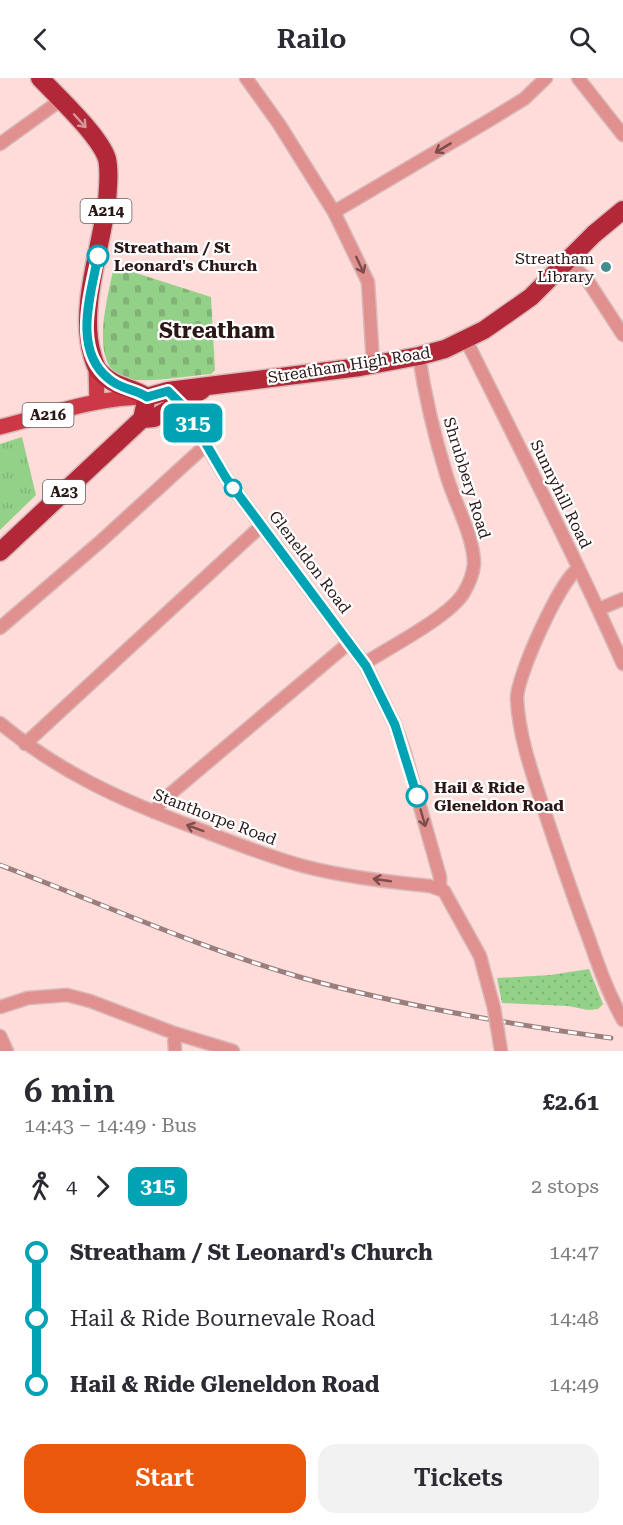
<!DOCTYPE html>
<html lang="en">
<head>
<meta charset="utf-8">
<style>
	body { margin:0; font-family:"Roboto Serif",serif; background:#f2f2f3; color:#2b2b33; height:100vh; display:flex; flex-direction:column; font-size:22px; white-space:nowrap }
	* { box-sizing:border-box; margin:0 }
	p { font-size:20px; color:#7c7c81 }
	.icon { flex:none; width:33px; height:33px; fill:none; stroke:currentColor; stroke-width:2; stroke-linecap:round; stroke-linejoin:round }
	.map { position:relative; height:973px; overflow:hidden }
	.drawer { display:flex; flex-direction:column; background:#fff; flex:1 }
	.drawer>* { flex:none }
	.badge { padding:0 12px; border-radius:9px; font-size:21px; line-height:39px }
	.map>.badge { position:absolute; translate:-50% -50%; box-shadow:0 0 0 3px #fff }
	.legs { display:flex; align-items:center; gap:9px; height:66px; padding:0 24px; font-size:20px }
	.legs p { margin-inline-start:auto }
	.headline { display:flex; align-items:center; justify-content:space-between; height:102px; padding:0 24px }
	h1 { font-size:33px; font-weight:600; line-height:45px }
	.cta { display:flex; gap:12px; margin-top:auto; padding:12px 24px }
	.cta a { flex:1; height:69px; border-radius:18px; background:#ea580c; color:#fff; font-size:24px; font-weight:600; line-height:69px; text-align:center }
	.cta a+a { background:#f2f2f3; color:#2b2b33 }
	ul { padding:0 24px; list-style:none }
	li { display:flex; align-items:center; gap:21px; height:66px; font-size:22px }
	li i { display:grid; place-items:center; width:9px; height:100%; margin:0 8px; background:currentColor }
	li i::after { content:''; width:15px; height:15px; margin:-8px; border:4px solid; border-radius:50%; background:#fff }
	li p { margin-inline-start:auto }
	li:first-child i { background:linear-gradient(#0000 50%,currentColor 0) }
	li:last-child i { background:linear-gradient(currentColor 50%,#0000 0) }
	header { display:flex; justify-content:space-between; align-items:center; height:78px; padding:0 24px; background:#fff; font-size:27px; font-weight:600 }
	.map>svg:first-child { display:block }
	.grass { fill:url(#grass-tufts) }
	.cemetery { fill:url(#cemetery-stones) }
	.garden { fill:url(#garden-dots) }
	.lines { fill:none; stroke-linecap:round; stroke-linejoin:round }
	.minor-casing { stroke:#d8b9b7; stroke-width:15 }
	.major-casing { stroke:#d8b9b7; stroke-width:18 }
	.highway-casing { stroke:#d8b9b7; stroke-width:21 }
	.minor { stroke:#e0908f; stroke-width:12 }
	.major { stroke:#cc3846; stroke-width:15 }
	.highway { stroke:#b22838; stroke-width:18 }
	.rail-casing { stroke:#9a7f7e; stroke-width:5 }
	.rail { stroke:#fff; stroke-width:3; stroke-dasharray:9; stroke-linecap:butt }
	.minor-bridge-casing { stroke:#d8b9b7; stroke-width:15; stroke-linecap:butt }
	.minor-bridge { stroke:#e0908f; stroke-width:12 }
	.oneway { stroke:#d8949c }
	.oneway2 { stroke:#7c4d4c }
	.line-1-casing { stroke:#fff; stroke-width:14 }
	.line-1 { stroke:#00a3b4; stroke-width:9 }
	.stop-1-dot { fill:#fff; stroke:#00a3b4; stroke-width:3 }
	.poi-dot { fill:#448c90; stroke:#fff; stroke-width:2 }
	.labels { text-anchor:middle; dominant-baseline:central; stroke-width:4.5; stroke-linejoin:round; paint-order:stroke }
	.shield { fill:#fff; stroke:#6a5d5c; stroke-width:1.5 }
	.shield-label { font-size:15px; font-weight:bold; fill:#2a1716 }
	.stop-label { font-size:16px; font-weight:bold; fill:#2a1716; stroke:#fff; text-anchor:start }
	.poi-label { font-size:16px; fill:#2a1716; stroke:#fff; text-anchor:end }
	.street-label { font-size:16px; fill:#2a1716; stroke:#fff }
	.district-label { font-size:22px; font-weight:bold; fill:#2a1716; stroke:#fff }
</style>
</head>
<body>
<header><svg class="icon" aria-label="back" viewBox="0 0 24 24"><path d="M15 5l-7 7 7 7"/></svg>Railo<svg class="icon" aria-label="search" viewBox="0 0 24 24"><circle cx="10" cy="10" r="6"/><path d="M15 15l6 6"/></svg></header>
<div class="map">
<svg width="623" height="973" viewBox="0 0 623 973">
	<defs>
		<pattern id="grass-tufts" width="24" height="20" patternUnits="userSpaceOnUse" patternTransform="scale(1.5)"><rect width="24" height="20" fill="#94d188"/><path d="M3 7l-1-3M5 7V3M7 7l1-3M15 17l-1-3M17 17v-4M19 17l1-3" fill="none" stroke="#80b375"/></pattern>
		<pattern id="cemetery-stones" width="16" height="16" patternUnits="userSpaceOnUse" patternTransform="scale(1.5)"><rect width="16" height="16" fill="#94d188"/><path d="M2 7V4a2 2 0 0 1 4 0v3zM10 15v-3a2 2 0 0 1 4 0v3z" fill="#80b375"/></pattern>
		<pattern id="garden-dots" width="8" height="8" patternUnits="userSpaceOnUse" patternTransform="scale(1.5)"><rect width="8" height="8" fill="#94d188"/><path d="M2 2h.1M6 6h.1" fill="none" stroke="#80b375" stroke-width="1.8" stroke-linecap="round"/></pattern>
	</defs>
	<rect width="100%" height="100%" fill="#fedcda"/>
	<path class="grass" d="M 22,359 L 36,417 L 0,452 L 0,366 Z"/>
	<path class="cemetery" d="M 114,188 L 211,219 L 215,292 L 211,296 C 187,298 162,303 137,302 C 83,301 108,220 114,188 Z"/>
	<path class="garden" d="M 589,891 L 603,926 L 598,931 L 588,932 L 568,928 L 502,925 L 497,900 L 550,897 Z"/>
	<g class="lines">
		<g class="minor-casing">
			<path id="minor" d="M 246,0 L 279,46 L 334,134 L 368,204 L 373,286
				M 578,0 L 623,57
				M 0,66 L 61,22
				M 334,134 L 493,40 L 524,21 L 546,0
				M 568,184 L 586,200 L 623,257
				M 466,262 C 519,369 574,476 623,586
				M 181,325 L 226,400 L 366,588 L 395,647 L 404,672 L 440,799 L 440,811
				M 578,491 C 560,502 516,600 517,621 C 519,662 535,703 547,741 C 560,780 573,819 588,858 C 598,887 608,915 623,942
				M 599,531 L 623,521
				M 0,550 L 101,463 L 206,367
				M 366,588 L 370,582 C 394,567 449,538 463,516 C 468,508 473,496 474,486 C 474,459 455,425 447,399 C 435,360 425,319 419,278
				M 0,645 C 60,695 123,723 196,750 C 231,764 267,778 303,788 C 344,799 388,804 430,808 L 444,813 L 480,878 L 494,930
				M 25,666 L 261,448
				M 154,734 L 163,722 L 349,565
				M 0,929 L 28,920 L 67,917 L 90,923 L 174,955 L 233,973
				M 497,948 L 501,973
				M 174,955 L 175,973
				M 0,958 L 7,973"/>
		</g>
		<g class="major-casing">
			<path id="major" d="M 96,288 L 97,324
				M 0,349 C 48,337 97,319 146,319"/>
		</g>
		<g class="highway-casing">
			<path id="highway" d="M 40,0 C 58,19 100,58 107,81 C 110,94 108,110 107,123 C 101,170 79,231 92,276 C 94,283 95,288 99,293 C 116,311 128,307 147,319
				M 147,319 L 168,313 L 360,289 L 419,278 L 445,271 L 484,252 L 531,219 L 594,156 L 623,132
				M 142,341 L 154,340 L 202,312
				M 0,474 L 142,341 L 147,319"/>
		</g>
		<use href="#minor" class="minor"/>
		<use href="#major" class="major"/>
		<use href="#highway" class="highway"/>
		<g class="rail-casing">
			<path id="rail" d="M 0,787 C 101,825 199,870 303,900 C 403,928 507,946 611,960"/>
		</g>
		<use href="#rail" class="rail"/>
		<g class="minor-bridge-casing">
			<path id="minor-bridge" d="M 494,930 L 497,948"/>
		</g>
		<use href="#minor-bridge" class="minor-bridge"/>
	</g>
	<defs><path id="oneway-shaft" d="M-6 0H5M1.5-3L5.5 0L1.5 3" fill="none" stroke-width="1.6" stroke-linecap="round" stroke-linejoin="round" transform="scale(1.5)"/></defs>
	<use class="oneway" href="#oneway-shaft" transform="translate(80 43) rotate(48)"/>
	<g class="oneway2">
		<use href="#oneway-shaft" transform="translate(443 70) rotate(149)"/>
		<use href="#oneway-shaft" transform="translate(360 187) rotate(65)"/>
		<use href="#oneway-shaft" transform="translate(423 740) rotate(74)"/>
		<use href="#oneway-shaft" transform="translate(195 750) rotate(-160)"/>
		<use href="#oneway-shaft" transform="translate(382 802) rotate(-172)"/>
	</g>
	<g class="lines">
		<g class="line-1-casing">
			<path id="line-1" d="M 98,178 C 91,216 72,272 109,301 C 120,311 135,311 147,319 L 168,313 L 185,330 L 226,400 L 366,588 L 395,647 L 417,718"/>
		</g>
		<use href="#line-1" class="line-1"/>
	</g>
	<g class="stop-1-dot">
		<circle cx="98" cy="178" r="10"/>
		<circle cx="233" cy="410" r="8"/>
		<circle cx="417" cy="718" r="10"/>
	</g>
	<circle class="poi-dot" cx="606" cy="189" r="6"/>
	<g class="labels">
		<g class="shield">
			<rect x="80.5" y="121" width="51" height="24" rx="4.5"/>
			<rect x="22.5" y="325" width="51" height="24" rx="4.5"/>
			<rect x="43" y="402" width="42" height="24" rx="4.5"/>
		</g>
		<g class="shield-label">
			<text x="106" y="133">A214</text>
			<text x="48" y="337">A216</text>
			<text x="64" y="414">A23</text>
		</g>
		<g class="stop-label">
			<text x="114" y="169">Streatham / St<tspan x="114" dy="18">Leonard's Church</tspan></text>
			<text x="434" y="709">Hail &amp; Ride<tspan x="434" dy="18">Gleneldon Road</tspan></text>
		</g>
		<g class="poi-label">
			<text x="594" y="180">Streatham<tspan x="594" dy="18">Library</tspan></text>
		</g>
		<g class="street-label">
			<text transform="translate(349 287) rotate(-9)">Streatham High Road</text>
			<text transform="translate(467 400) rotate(73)">Shrubbery Road</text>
			<text transform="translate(561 416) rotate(64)">Sunnyhill Road</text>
			<text transform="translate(310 484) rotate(53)">Gleneldon Road</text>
			<text transform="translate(215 739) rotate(21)">Stanthorpe Road</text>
		</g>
		<g class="district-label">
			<text x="217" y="252">Streatham</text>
		</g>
	</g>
</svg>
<b class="badge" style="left:193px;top:345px;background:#00a3b4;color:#fff">315</b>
</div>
<section class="drawer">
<div class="headline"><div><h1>6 min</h1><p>14:43 – 14:49 · Bus</p></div><b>£2.61</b></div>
<div class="legs"><svg class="icon" aria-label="walk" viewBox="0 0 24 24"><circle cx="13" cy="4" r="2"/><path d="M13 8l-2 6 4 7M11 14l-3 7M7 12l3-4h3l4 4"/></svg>4<svg class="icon" aria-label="forward" viewBox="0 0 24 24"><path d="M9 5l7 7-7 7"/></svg><b class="badge" style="background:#00a3b4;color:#fff">315</b><p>2 stops</p></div>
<ul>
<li><i style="color:#00a3b4"></i><b>Streatham / St Leonard's Church</b><p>14:47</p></li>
<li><i style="color:#00a3b4"></i><span>Hail &amp; Ride Bournevale Road</span><p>14:48</p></li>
<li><i style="color:#00a3b4"></i><b>Hail &amp; Ride Gleneldon Road</b><p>14:49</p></li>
</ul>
<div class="cta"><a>Start</a><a>Tickets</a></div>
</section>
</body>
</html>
